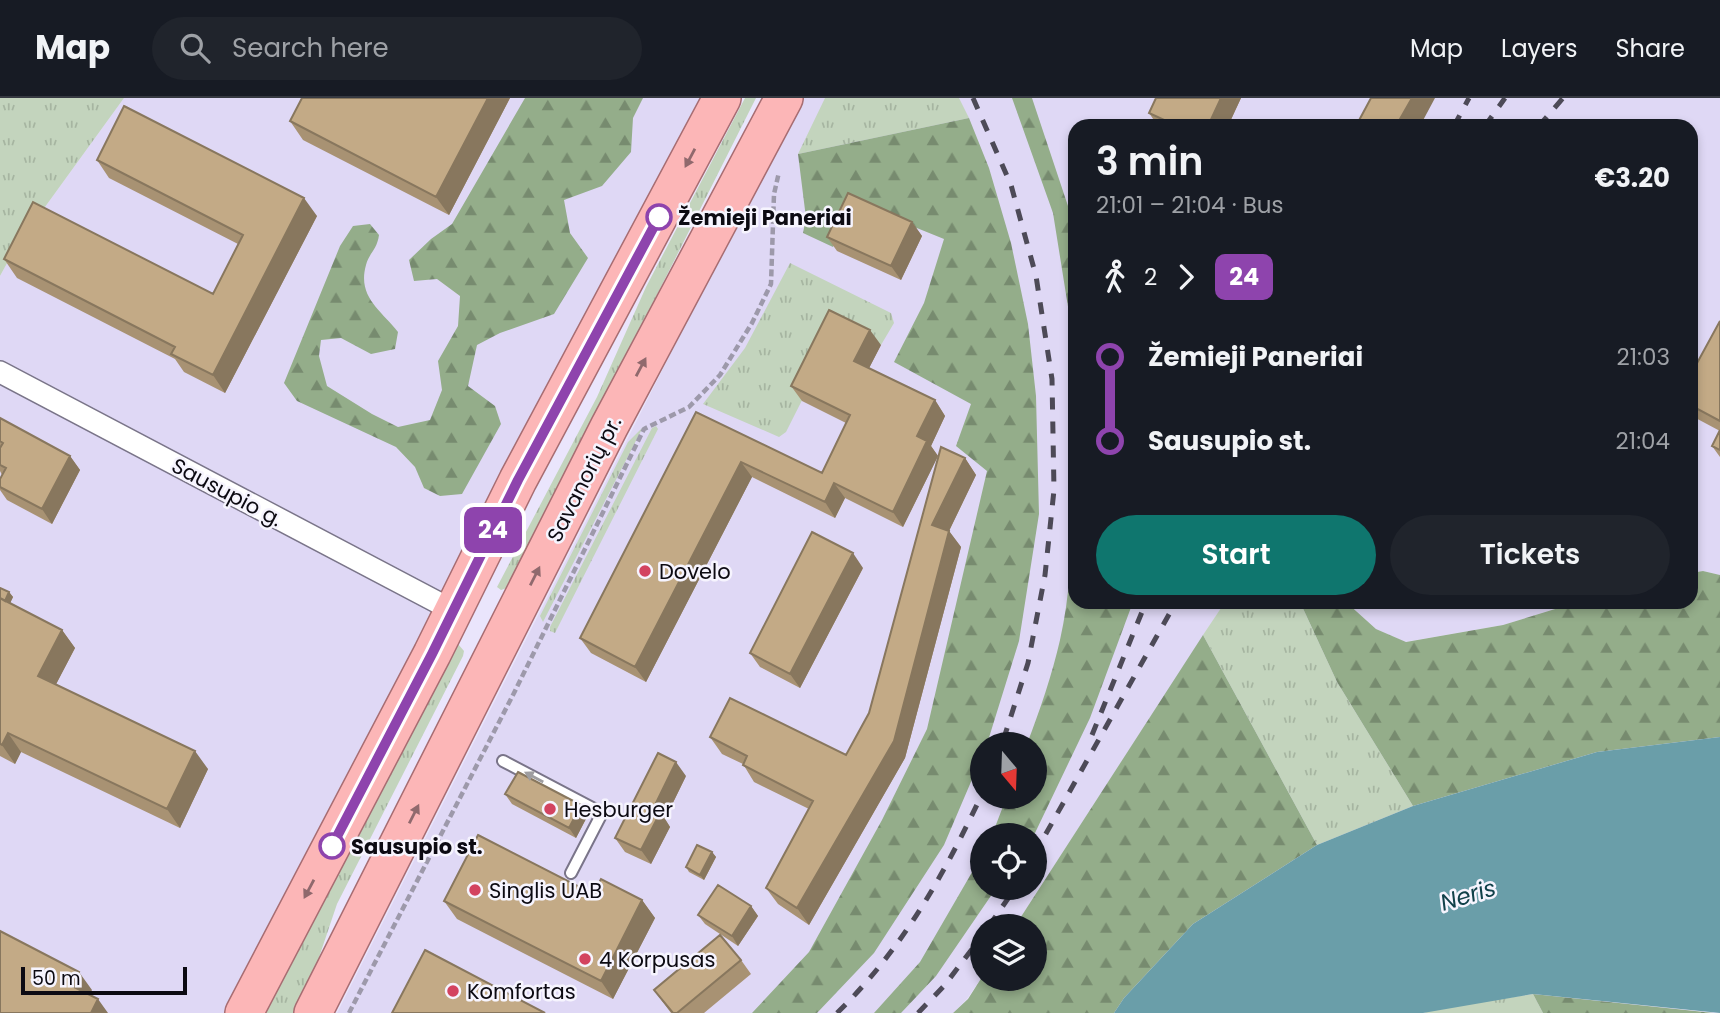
<!DOCTYPE html>
<html lang="en">
<head>
<meta charset="utf-8">
<style>
	body { margin:0; font-family:Poppins,sans-serif; background:#20242c; color:#f1f3f6; height:100vh; display:flex; flex-direction:column; font-size:26px; white-space:nowrap }
	* { box-sizing:border-box; margin:0 }
	p { font-size:23px; color:#9ea1a6 }
	.icon { flex:none; width:38px; height:38px; fill:none; stroke:currentColor; stroke-width:2; stroke-linecap:round; stroke-linejoin:round }
	.map { position:relative; flex:1; overflow:hidden }
	.panel { position:absolute; left:1068px; top:21px; width:630px; height:490px; display:flex; flex-direction:column; background:#171b24; border-radius:21px; box-shadow:0 4px 10px #0003 }
	.panel>* { flex:none }
	.badge { padding:0 14px; border-radius:10px; font-size:24px; line-height:46px }
	.needle { width:46px; rotate:161deg }
	.controls { position:absolute; left:970px; top:634px; display:grid; gap:14px }
	.controls a { display:grid; place-items:center; width:77px; height:77px; border-radius:50%; background:#171b24; box-shadow:0 4px 10px #0003; font-size:35px }
	.scale { position:absolute; left:21px; bottom:18px; width:166px; box-sizing:border-box; padding-left:7px; border:4px solid #0c0a12; border-top:0; font-size:19px; line-height:24px; white-space:nowrap; color:#0c0a12; -webkit-text-stroke:5px #f6f4fe; paint-order:stroke }
	.map>.badge { position:absolute; translate:-50% -50%; box-shadow:0 0 0 4px #fff }
	.legs { display:flex; align-items:center; gap:10px; height:77px; padding:0 28px; font-size:23px }
	.legs p { margin-inline-start:auto }
	.head { display:flex; align-items:center; justify-content:space-between; height:119px; padding:0 28px }
	h1 { font-size:38px; font-weight:600; line-height:52px }
	.primary-button { display:flex; gap:14px; margin-top:auto; padding:14px 28px }
	.primary-button a { flex:1; height:80px; border-radius:42px; background:#0f766e; color:#fff; font-size:28px; font-weight:600; line-height:80px; text-align:center }
	.primary-button a+a { background:#20242c; color:#f1f3f6 }
	ul { padding:0 28px; list-style:none }
	li { display:flex; align-items:center; gap:24px; height:84px; font-size:26px }
	li i { display:grid; place-items:center; width:10px; height:100%; margin:0 9px; background:currentColor }
	li i::after { content:''; width:18px; height:18px; margin:-9px; border:5px solid; border-radius:50%; background:#171b24 }
	li p { margin-inline-start:auto }
	li:first-child i { background:linear-gradient(#0000 50%,currentColor 0) }
	li:last-child i { background:linear-gradient(currentColor 50%,#0000 0) }
	header { display:flex; align-items:center; gap:42px; box-sizing:border-box; height:98px; padding:0 35px; background:#171b24; border-bottom:2px solid #363941 }
	header strong { font-size:33px }
	nav { display:flex; gap:38px; margin-inline-start:auto; font-size:24px }
	.search { width:490px; height:63px; background:#20242c; display:flex; align-items:center; gap:18px; box-sizing:border-box; padding:0 24px; border-radius:38px; color:#9ea1a6; font-size:26px }
	.map>svg:first-child { display:block }
	.built { fill:#dfd8f5; fill-rule:evenodd }
	.grass { fill:url(#grass-tufts) }
	.forest { fill:url(#forest-firs) }
	.water { fill:#6a9ea9 }
	.lines { fill:none; stroke-linecap:round; stroke-linejoin:round }
	.service-casing { stroke:#7a7589; stroke-width:14 }
	.minor-casing { stroke:#7a7589; stroke-width:24 }
	.trunk-casing { stroke:#a76d72; stroke-width:40 }
	.path { stroke:#9d99aa; stroke-width:4.5; stroke-dasharray:7 3.5; stroke-linecap:butt }
	.service { stroke:#fff; stroke-width:10 }
	.minor { stroke:#fff; stroke-width:21 }
	.trunk { stroke:#fcb6b7; stroke-width:37 }
	.rail { stroke:#4d4a57; stroke-width:5; stroke-dasharray:12 12; stroke-linecap:butt }
	.wall { fill:#a89273 }
	.shaded-wall { fill:#88775e }
	.building { fill:#c3aa86; stroke:#88775e; stroke-width:2 }
	.oneway { fill:#90696d }
	.oneway2 { fill:#9e9da0 }
	.line-1-casing { stroke:#fff; stroke-width:16 }
	.line-1 { stroke:#8e44ad; stroke-width:10 }
	.stop-1-dot { fill:#fff; stroke:#8e44ad; stroke-width:3.5 }
	.poi-dot { fill:#d34360; stroke:#f6f4fe; stroke-width:2.5 }
	.labels { text-anchor:middle; dominant-baseline:central; stroke-width:5; stroke-linejoin:round; paint-order:stroke }
	.stop-label { font-size:21px; font-weight:bold; fill:#0c0a12; stroke:#f6f4fe; text-anchor:start }
	.street-label { font-size:21px; fill:#0c0a12; stroke:#f6f4fe }
	.poi-label { font-size:21px; fill:#0c0a12; stroke:#f6f4fe; text-anchor:start }
	.water-label { font-size:23px; font-style:italic; fill:#11414a; stroke:#f6f4fe }
</style>
</head>
<body>
<header>
<strong>Map</strong>
<div class="search"><svg class="icon" aria-label="search" viewBox="0 0 24 24"><circle cx="10" cy="10" r="6"/><path d="M15 15l6 6"/></svg>Search here</div>
<nav><a>Map</a><a>Layers</a><a>Share</a></nav>
</header>
<div class="map">
<svg width="1720" height="915" viewBox="0 0 1720 915">
	<defs>
		<pattern id="grass-tufts" width="24" height="20" patternUnits="userSpaceOnUse" patternTransform="scale(1.75)"><rect width="24" height="20" fill="#c3d4bd"/><path d="M3 7l-1-3M5 7V3M7 7l1-3M15 17l-1-3M17 17v-4M19 17l1-3" fill="none" stroke="#a6b5a1"/></pattern>
		<pattern id="forest-firs" width="22" height="20" patternUnits="userSpaceOnUse" patternTransform="scale(1.75)"><rect width="22" height="20" fill="#94ad8a"/><path d="M5 1l3.5 6h-7zM16 11l3.5 6h-7z" fill="#778b6f"/></pattern>
	</defs>
	<rect width="100%" height="100%" fill="#eae5fc"/>
	<path class="built" d="M 124,0 L 708,0 L 237,915 L 0,915 L 0,178 L 16,149 Z
		M 800,0 L 1720,0 L 1720,477 L 1703,473 L 1691,475 L 1690,28 L 1074,28 L 1074,504 L 1225,504 L 1015,828 L 982,828 L 982,879 L 967,901 L 953,915 L 337,915 ZM 982,646 L 1034,646 L 1034,698 L 982,698 ZM 982,737 L 1034,737 L 1034,789 L 982,789 Z
		M 1346,504 L 1578,504 L 1503,527 L 1405,544 L 1376,531 Z"/>
	<path class="grass" d="M 0,0 L 124,0 L 16,149 L 0,178 Z
		M 745,0 L 756,0 L 510,489 L 501,492 L 497,489 L 597,299 L 646,189 Z
		M 825,0 L 959,0 L 969,20 L 798,56 Z
		M 790,165 L 891,215 L 894,225 L 881,247 L 840,227 L 786,334 L 779,339 L 703,306 L 745,250 Z
		M 656,328 L 658,331 L 555,535 L 550,533 L 550,529 L 652,330 Z
		M 643,329 L 543,524 L 540,518 L 628,344 Z
		M 1225,504 L 1300,504 L 1337,584 L 1413,708 L 1317,747 L 1203,537 Z
		M 458,546 L 464,553 L 463,558 L 337,806 L 309,889 L 296,915 L 264,915 Z
		M 1533,896 L 1543,915 L 1423,915 L 1436,911 Z"/>
	<path class="forest" d="M 525,0 L 643,0 L 633,20 L 631,54 L 602,88 L 564,102 L 570,135 L 588,160 L 554,216 L 500,235 L 477,247 L 468,288 L 495,308 L 501,326 L 462,396 L 440,398 L 424,390 L 415,369 L 396,349 L 297,303 L 284,285 L 340,148 L 353,128 L 370,126 L 379,137 C 377,152 369,155 366,167 C 357,199 381,212 398,234 L 395,251 L 371,256 L 341,240 L 321,242 L 319,258 L 327,288 L 372,316 L 398,329 L 430,322 L 442,292 L 438,263 L 458,228 L 460,198 L 437,181 L 414,183 L 409,162 L 431,141 L 452,126 Z
		M 1012,0 L 1032,0 L 1068,108 L 1074,135 L 1074,294 L 1069,215 L 1053,115 Z
		M 969,20 L 989,70 L 1011,145 L 1028,226 L 1036,298 L 1039,416 L 1019,543 L 987,646 L 982,646 L 982,658 L 944,747 L 874,855 L 817,915 L 752,915 L 809,854 L 882,722 L 927,631 L 987,373 L 956,348 L 971,306 L 894,264 L 924,205 L 944,141 L 855,105 L 833,149 L 803,135 L 806,120 L 798,56 Z
		M 1074,395 L 1074,504 L 1133,504 L 1090,620 L 1035,735 L 1033,737 L 992,737 L 1007,698 L 1034,698 L 1034,646 L 1027,646 C 1040,612 1052,577 1060,542 C 1071,494 1072,444 1074,395 Z
		M 1703,473 L 1720,477 L 1720,639 L 1597,654 L 1413,708 L 1337,584 L 1300,504 L 1346,504 L 1376,531 L 1406,544 L 1503,527 L 1578,504 L 1690,504 L 1691,475 Z
		M 1203,537 L 1317,747 L 1193,826 L 1124,900 L 1114,915 L 953,915 L 968,901 L 982,879 L 1034,880 L 1034,828 L 1015,828 Z
		M 982,757 L 982,789 L 997,789 L 936,878 L 901,915 L 874,915 L 920,864 Z
		M 1533,896 L 1714,915 L 1543,915 Z"/>
	<path class="water" d="M 1720,639 L 1720,915 L 1533,896 L 1423,915 L 1114,915 L 1124,900 L 1193,826 L 1317,747 L 1413,708 L 1597,654 Z"/>
	<g class="lines">
		<g class="service-casing">
			<path id="service" d="M 503,663 L 596,712 L 600,719 L 571,775"/>
		</g>
		<g class="minor-casing">
			<path id="minor" d="M 0,274 L 454,513"/>
		</g>
		<g class="trunk-casing">
			<path id="trunk" d="M 244,915 L 432,556 L 518,382 L 722,0
				M 313,915 L 609,329 L 784,0"/>
		</g>
		<path class="path" d="M 349,915 L 513,597 L 644,331 L 689,309 L 720,277 L 752,225 L 771,186 L 774,96 L 779,74"/>
		<use href="#service" class="service"/>
		<use href="#minor" class="minor"/>
		<use href="#trunk" class="trunk"/>
		<path class="rail" d="M 973,0 L 1011,87 L 1036,178 L 1052,281 L 1054,392 L 1045,477 L 1028,565 L 1002,646
			M 1454,28 L 1469,0
			M 1485,28 L 1505,0
			M 1539,28 L 1563,0
			M 1092,637 L 1146,504
			M 1034,757 L 1176,504
			M 989,828 L 1016,789
			M 837,915 C 902,852 944,777 982,696
			M 918,915 L 944,888 L 982,838"/>
	</g>
	<path class="wall" d="M 510,0 L 449,117 L 303,42 L 290,23 Z
		M 1156,0 L 1241,0 L 1228,28 L 1158,28 L 1149,15 Z
		M 97,62 L 317,118 L 225,295 L 184,274 L 175,261 L 17,180 L 4,161 L 213,196 L 238,146 L 109,80 Z
		M 912,124 L 922,138 L 901,182 L 837,153 L 827,139 Z
		M 1720,223 L 1720,359 L 1712,348 L 1720,333 L 1690,317 L 1690,278 Z
		M 881,247 L 869,270 L 935,302 L 945,318 L 931,348 L 938,358 L 903,429 L 845,400 L 835,420 L 752,379 L 646,584 L 591,555 L 580,540 L 696,314 L 822,375 L 846,325 L 802,303 L 791,288 Z
		M 0,320 L 70,358 L 80,372 L 52,426 L 7,402 L 0,392 L 0,381 L 2,377 L 0,373 Z
		M 965,360 L 976,377 L 949,433 L 961,449 L 905,660 L 809,827 L 778,806 L 766,790 L 809,711 L 754,684 L 743,666 L 722,656 L 710,639 L 846,657 L 869,615 Z
		M 863,470 L 800,590 L 760,569 L 750,555 Z
		M 0,490 L 9,494 L 13,499 L 10,505 L 62,532 L 75,550 L 56,586 L 208,671 L 180,730 L 21,654 L 15,666 L 0,658 Z
		M 686,678 L 665,721 L 670,729 L 651,766 L 625,754 L 615,740 Z
		M 505,696 L 581,707 L 588,717 L 576,740 L 512,706 Z
		M 712,754 L 716,759 L 704,782 L 689,774 L 686,769 Z
		M 593,796 L 642,802 L 655,820 L 613,901 L 457,821 L 444,803 Z
		M 751,808 L 758,818 L 738,848 L 705,826 L 698,817 Z
		M 741,862 L 751,876 L 704,915 L 671,915 L 654,892 Z"/>
	<path class="shaded-wall" d="M 488,0 L 510,0 L 449,117 L 436,99 Z
		M 1221,0 L 1241,0 L 1228,28 L 1208,28 Z
		M 1412,0 L 1435,0 L 1420,28 L 1396,28 Z
		M 304,100 L 317,118 L 225,295 L 213,277 Z
		M 912,124 L 922,138 L 901,182 L 891,168 Z
		M 870,232 L 881,247 L 865,278 L 854,263 Z
		M 935,302 L 945,318 L 931,348 L 938,358 L 903,429 L 893,414 L 917,338 Z
		M 70,358 L 80,372 L 52,426 L 42,411 Z
		M 965,360 L 976,377 L 949,433 L 961,449 L 905,660 L 809,827 L 797,810 L 944,444 L 932,427 Z
		M 741,364 L 752,379 L 646,584 L 635,569 Z
		M 834,385 L 845,400 L 835,420 L 825,404 Z
		M 853,455 L 863,470 L 800,590 L 790,576 Z
		M 9,494 L 13,499 L 4,518 L 0,513 Z
		M 62,532 L 75,550 L 51,596 L 38,578 Z
		M 8,635 L 21,654 L 15,666 L 2,647 Z
		M 195,653 L 208,671 L 180,730 L 167,711 Z
		M 676,664 L 686,678 L 665,721 L 670,729 L 651,766 L 641,752 L 653,711 Z
		M 581,707 L 588,717 L 576,740 L 569,730 Z
		M 712,754 L 716,759 L 704,782 L 700,777 Z
		M 642,802 L 655,820 L 613,901 L 601,883 Z
		M 751,808 L 758,818 L 738,848 L 732,838 Z
		M 79,874 L 92,892 L 85,906 L 72,888 Z
		M 98,901 L 108,915 L 91,915 Z"/>
	<path class="building" d="M 302,0 L 488,0 L 436,99 L 290,23 Z
		M 1156,0 L 1221,0 L 1208,28 L 1177,28 L 1149,15 Z
		M 1371,0 L 1412,0 L 1396,28 L 1356,28 Z
		M 124,8 L 304,100 L 213,277 L 171,256 L 175,249 L 4,161 L 33,104 L 213,196 L 243,137 L 97,62 Z
		M 848,95 L 912,124 L 891,168 L 827,139 Z
		M 829,212 L 870,232 L 854,263 L 935,302 L 917,338 L 927,343 L 893,414 L 834,385 L 825,404 L 741,364 L 635,569 L 580,540 L 696,314 L 822,375 L 850,317 L 791,288 Z
		M 1720,223 L 1720,323 L 1690,307 L 1690,278 Z
		M 0,320 L 70,358 L 42,411 L 0,389 L 0,381 L 6,370 L 0,367 L 0,350 L 3,345 L 0,343 Z
		M 1720,332 L 1720,352 L 1712,348 Z
		M 941,349 L 965,360 L 932,427 L 949,433 L 894,643 L 797,810 L 766,790 L 813,703 L 743,667 L 747,658 L 710,639 L 730,600 L 846,657 L 869,615 Z
		M 812,434 L 853,455 L 790,576 L 750,555 Z
		M 0,490 L 9,494 L 5,503 L 0,500 Z
		M 0,500 L 62,532 L 38,578 L 195,653 L 167,711 L 8,635 L 2,647 L 0,646 Z
		M 658,655 L 676,664 L 653,711 L 660,715 L 641,752 L 615,740 Z
		M 518,674 L 581,707 L 569,730 L 505,696 Z
		M 478,737 L 593,796 L 601,781 L 642,802 L 601,883 L 444,803 Z
		M 697,747 L 712,754 L 700,777 L 686,769 Z
		M 718,787 L 751,808 L 732,838 L 698,817 Z
		M 0,833 L 79,874 L 72,888 L 98,901 L 91,915 L 0,915 Z
		M 720,837 L 741,862 L 677,915 L 673,915 L 654,892 Z
		M 425,852 L 545,915 L 392,915 Z"/>
	<defs><path id="oneway-solid" d="M-6-.8H1V-3.2L6.5 0L1 3.2V.8H-6Z" transform="scale(1.75)"/></defs>
	<g class="oneway">
		<use href="#oneway-solid" transform="translate(690 60) rotate(118)"/>
		<use href="#oneway-solid" transform="translate(641 269) rotate(-62)"/>
		<use href="#oneway-solid" transform="translate(535 478) rotate(-63)"/>
		<use href="#oneway-solid" transform="translate(414 716) rotate(-63)"/>
		<use href="#oneway-solid" transform="translate(309 791) rotate(118)"/>
	</g>
	<use class="oneway2" href="#oneway-solid" transform="translate(534 679) rotate(-152)"/>
	<g class="lines">
		<g class="line-1-casing">
			<path id="line-1" d="M 332,748 L 432,556 L 518,382 L 659,119"/>
		</g>
		<use href="#line-1" class="line-1"/>
	</g>
	<g class="stop-1-dot">
		<circle cx="659" cy="119" r="12"/>
		<circle cx="332" cy="748" r="12"/>
	</g>
	<g class="poi-dot">
		<circle cx="645" cy="473" r="7"/>
		<circle cx="550" cy="711" r="7"/>
		<circle cx="475" cy="792" r="7"/>
		<circle cx="585" cy="861" r="7"/>
		<circle cx="453" cy="893" r="7"/>
	</g>
	<g class="labels">
		<g class="stop-label">
			<text x="678" y="119">Žemieji Paneriai</text>
			<text x="351" y="748">Sausupio st.</text>
		</g>
		<g class="street-label">
			<text transform="translate(584 381) rotate(-63)">Savanorių pr.</text>
			<text transform="translate(227 394) rotate(28)">Sausupio g.</text>
		</g>
		<g class="poi-label">
			<text x="659" y="473">Dovelo</text>
			<text x="564" y="711">Hesburger</text>
			<text x="489" y="792">Singlis UAB</text>
			<text x="599" y="861">4 Korpusas</text>
			<text x="467" y="893">Komfortas</text>
		</g>
		<g class="water-label">
			<text transform="translate(1468 797) rotate(-17)">Neris</text>
		</g>
	</g>
</svg>
<div class="controls">
<a><svg class="needle" viewBox="-14 -14 28 28"><path d="M0-13l5 13h-10z" fill="#e53935"/><path d="M0 13l5-13h-10z" fill="#9ea1a6"/></svg></a>
<a><svg class="icon" aria-label="locate" viewBox="0 0 24 24"><circle cx="12" cy="12" r="6"/><path d="M12 2v4M12 18v4M2 12h4M18 12h4"/></svg></a>
<a><svg class="icon" aria-label="layers" viewBox="0 0 24 24"><path d="M12 4l9 5-9 5-9-5zM3 14l9 5 9-5"/></svg></a>
</div>
<div class="scale">50 m</div>
<b class="badge" style="left:493px;top:432px;background:#8e44ad;color:#fff">24</b>
<section class="panel">
<div class="head"><div><h1>3 min</h1><p>21:01 – 21:04 · Bus</p></div><b>€3.20</b></div>
<div class="legs"><svg class="icon" aria-label="walk" viewBox="0 0 24 24"><circle cx="13" cy="4" r="2"/><path d="M13 8l-2 6 4 7M11 14l-3 7M7 12l3-4h3l4 4"/></svg>2<svg class="icon" aria-label="forward" viewBox="0 0 24 24"><path d="M9 5l7 7-7 7"/></svg><b class="badge" style="background:#8e44ad;color:#fff">24</b></div>
<ul>
<li><i style="color:#8e44ad"></i><b>Žemieji Paneriai</b><p>21:03</p></li>
<li><i style="color:#8e44ad"></i><b>Sausupio st.</b><p>21:04</p></li>
</ul>
<div class="primary-button"><a>Start</a><a>Tickets</a></div>
</section>
</div>
</body>
</html>
